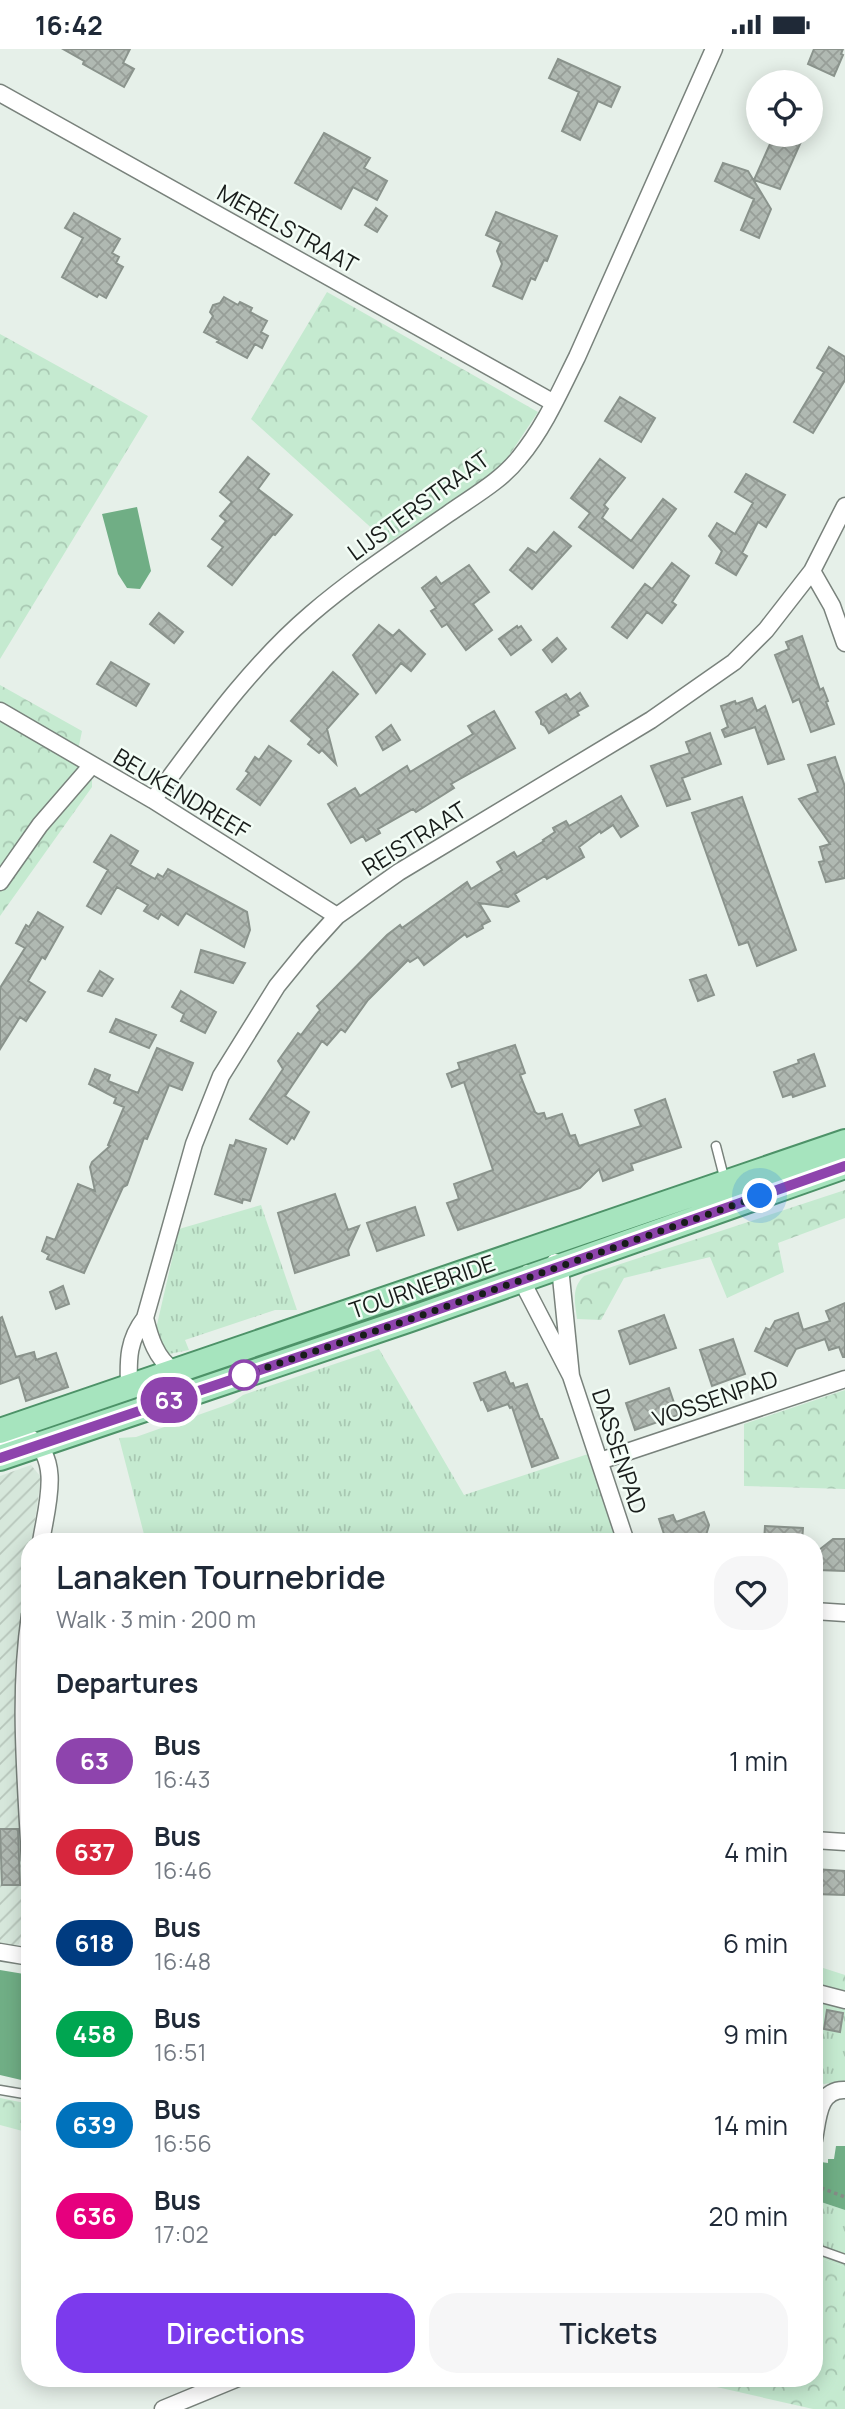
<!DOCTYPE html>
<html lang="en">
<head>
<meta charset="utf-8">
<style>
	body { margin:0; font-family:Manrope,sans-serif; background:#f6f6f7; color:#1f2937; height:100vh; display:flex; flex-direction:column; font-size:26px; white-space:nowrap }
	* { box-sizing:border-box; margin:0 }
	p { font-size:23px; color:#747a83 }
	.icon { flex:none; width:38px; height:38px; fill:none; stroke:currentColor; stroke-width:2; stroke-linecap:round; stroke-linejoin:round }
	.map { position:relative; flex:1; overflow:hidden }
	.sheet { position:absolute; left:21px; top:1484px; width:802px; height:854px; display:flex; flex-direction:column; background:#fff; border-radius:28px; box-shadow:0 4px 18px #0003 }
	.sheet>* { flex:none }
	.badge { padding:0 14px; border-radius:23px; font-size:24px; line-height:46px }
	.buttons { position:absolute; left:746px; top:21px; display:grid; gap:14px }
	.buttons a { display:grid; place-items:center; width:77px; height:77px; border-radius:50%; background:#fff; box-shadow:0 4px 18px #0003; font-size:35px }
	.you { position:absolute; width:35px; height:35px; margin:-18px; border:5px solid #fff; border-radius:50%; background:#1a73e8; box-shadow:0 0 0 10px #1a73e833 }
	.map>.badge { position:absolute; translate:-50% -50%; box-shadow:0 0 0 4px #fff }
	h2 { padding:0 35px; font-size:26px; line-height:63px }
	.round { display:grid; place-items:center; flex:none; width:74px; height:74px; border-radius:28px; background:#f6f6f7 }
	.summary { display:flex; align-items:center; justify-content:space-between; height:119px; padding:0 35px }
	h1 { font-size:33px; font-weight:600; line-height:52px }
	.primary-button { display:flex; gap:14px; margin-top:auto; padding:14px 35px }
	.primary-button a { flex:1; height:80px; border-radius:28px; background:#7c3aed; color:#fff; font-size:28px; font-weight:600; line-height:80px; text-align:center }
	.primary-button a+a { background:#f6f6f7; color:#1f2937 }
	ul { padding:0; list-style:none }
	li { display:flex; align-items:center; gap:21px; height:91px; padding:0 35px }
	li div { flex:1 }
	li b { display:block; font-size:26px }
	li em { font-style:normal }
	li .badge { min-width:77px; font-weight:700; text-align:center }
	.status { display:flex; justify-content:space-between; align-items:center; height:49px; padding:0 35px; background:#fff; direction:ltr }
	.status svg { height:19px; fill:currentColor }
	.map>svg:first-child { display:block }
	.industrial { fill:url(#industrial-furrows) }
	.grass { fill:url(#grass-tufts) }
	.forest { fill:url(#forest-crowns) }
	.water { fill:#70ae85 }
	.building { fill:url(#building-cross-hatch); stroke:#8a938c; stroke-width:2 }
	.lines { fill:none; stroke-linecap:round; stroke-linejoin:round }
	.service-casing { stroke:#79827c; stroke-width:11 }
	.minor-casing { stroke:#79827c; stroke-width:19 }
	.primary-casing { stroke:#4d9268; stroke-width:28 }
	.path { stroke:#858c87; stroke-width:3.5; stroke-dasharray:3.5 3.5; stroke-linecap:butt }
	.service { stroke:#fff; stroke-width:8 }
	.minor { stroke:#fff; stroke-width:16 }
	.primary { stroke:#a6e4be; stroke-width:24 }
	.line-casing { stroke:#fff; stroke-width:16 }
	.line { stroke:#8e44ad; stroke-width:10 }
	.walk { stroke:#181c1a; stroke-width:7; stroke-dasharray:0 12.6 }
	.stop-dot { fill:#fff; stroke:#8e44ad; stroke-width:3.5 }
	.labels { text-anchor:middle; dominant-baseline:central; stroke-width:5; stroke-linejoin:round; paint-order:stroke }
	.street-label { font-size:23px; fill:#181c1a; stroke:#f3fdf6 }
</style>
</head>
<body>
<div class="status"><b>16:42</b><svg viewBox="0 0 49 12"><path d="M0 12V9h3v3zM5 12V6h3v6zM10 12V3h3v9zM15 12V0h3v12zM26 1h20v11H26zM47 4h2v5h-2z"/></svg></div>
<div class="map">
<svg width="845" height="2360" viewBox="0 0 845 2360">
	<defs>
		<pattern id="industrial-furrows" width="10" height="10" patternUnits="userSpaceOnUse" patternTransform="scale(1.75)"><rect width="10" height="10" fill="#d6e7db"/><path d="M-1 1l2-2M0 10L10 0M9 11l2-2" fill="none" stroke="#b7c6bb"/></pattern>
		<pattern id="grass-tufts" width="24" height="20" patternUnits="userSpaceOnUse" patternTransform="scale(1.75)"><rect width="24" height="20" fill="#c5ead0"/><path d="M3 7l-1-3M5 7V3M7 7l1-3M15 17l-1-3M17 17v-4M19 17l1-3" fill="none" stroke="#a8c8b2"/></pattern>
		<pattern id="forest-crowns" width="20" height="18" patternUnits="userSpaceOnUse" patternTransform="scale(1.75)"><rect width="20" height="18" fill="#c5ead0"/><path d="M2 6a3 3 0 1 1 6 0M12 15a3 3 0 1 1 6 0" fill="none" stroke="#a8c8b2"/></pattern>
		<pattern id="building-cross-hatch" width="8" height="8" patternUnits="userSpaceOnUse" patternTransform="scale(1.75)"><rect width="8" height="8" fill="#b0b9b2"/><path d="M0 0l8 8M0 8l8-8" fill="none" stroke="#979e98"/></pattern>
	</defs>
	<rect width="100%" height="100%" fill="#e6f0e9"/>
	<path class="industrial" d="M 31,1416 L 41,1428 L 32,1493 L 30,1493 L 30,1511 L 15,1616 L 23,1880 L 19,1895 L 11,1898 L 0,1897 L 0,1427 Z"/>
	<path class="grass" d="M 261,1156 L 297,1261 L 275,1261 L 185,1291 L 189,1301 L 169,1305 L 161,1295 L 156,1280 L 179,1180 Z
		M 379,1300 L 464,1446 L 588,1405 L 619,1493 L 146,1493 L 119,1389 L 136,1388 L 232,1354 L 243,1346 Z
		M 814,1952 L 845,1958 L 845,2032 L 824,2035 L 814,2031 Z
		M 821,2153 L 845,2161 L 845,2218 L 814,2207 Z"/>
	<path class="forest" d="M 327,243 L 538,363 L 506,411 L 481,433 L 388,494 L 251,370 Z
		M 0,285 L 148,367 L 0,610 Z
		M 0,636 L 82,682 L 77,706 L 92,716 L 92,738 L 0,867 Z
		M 845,1141 L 845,1169 L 778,1194 L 784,1223 L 727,1249 L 710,1208 L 624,1229 L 601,1271 L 577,1270 C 575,1254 571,1239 584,1227 Z
		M 845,1341 L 845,1440 L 744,1437 L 744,1375 Z
		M 814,1916 L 845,1926 L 845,1944 L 814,1935 Z
		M 0,2049 L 30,2055 L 30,2084 L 0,2076 Z
		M 814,2207 L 845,2218 L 845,2360 L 813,2360 L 677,2329 L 814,2329 Z"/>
	<path class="water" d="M 137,458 L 151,522 L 140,540 L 127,539 L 118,525 L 102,465 Z
		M 0,1921 L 30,1926 L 30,2033 L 0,2026 Z
		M 836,2097 L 845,2097 L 845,2161 L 821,2153 L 822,2140 L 819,2136 L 814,2135 L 814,2112 L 828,2114 L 828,2110 L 834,2110 Z"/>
	<path class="building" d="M 63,0 L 130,0 L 123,14 L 134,20 L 124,38 L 83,15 L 84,12 Z
		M 814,0 L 843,0 L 841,5 L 843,6 L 834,27 L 808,15 Z
		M 558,10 L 620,38 L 611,58 L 598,52 L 580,91 L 562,82 L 579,43 L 549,29 Z
		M 324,84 L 370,109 L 364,119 L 387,132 L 377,151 L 353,138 L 341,160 L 295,134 Z
		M 774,86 L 804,86 L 780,140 L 754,131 Z
		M 723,114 L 748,122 L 771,160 L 759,189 L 741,181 L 754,150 L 715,132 Z
		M 376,159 L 387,167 L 377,183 L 365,176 Z
		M 496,163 L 557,187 L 547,212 L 544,211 L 535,231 L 531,229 L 522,250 L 493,237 L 502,215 L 497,202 L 501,193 L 486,186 Z
		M 74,164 L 120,190 L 112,204 L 119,208 L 116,214 L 123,218 L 106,249 L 99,245 L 97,248 L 62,228 L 83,189 L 65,179 Z
		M 224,248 L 238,256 L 240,253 L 252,259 L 250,263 L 267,272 L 261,283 L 268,287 L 262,299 L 255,295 L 247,309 L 217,293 L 219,291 L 204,283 L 213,267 L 210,263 L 213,256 L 220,254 Z
		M 829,298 L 845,308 L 845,331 L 813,384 L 794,373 L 824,323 L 817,319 Z
		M 620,348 L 655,369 L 641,393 L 605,372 Z
		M 248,408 L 269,425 L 258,440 L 292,466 L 275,486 L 273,485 L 232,536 L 208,517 L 223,498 L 212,490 L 226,472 L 220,467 L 232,453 L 220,443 Z
		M 600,410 L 625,429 L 604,456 L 608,460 L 602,469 L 631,492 L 663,450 L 676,460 L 633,519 L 579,478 L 590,464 L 571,449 Z
		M 746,425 L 785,446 L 766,478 L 758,473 L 742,504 L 747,507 L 736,526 L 716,514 L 722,502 L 709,487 L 717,474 L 735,485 L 753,454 L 735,443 Z
		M 554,483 L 571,497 L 532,540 L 510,521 L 528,499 L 536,504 Z
		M 672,514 L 689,527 L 672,553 L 676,556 L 662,574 L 647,563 L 627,589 L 612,578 L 645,535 L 652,540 Z
		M 469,516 L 489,543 L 473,555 L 492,581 L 466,601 L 447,575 L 442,578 L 431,562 L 436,559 L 422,539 L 436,528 L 441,535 Z
		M 159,564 L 183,583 L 174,594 L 150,575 Z
		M 379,576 L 393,587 L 399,581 L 425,605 L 411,622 L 401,614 L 376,644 L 353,606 Z
		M 517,577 L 518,579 L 521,577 L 531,591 L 511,606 L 499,590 Z
		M 802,587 L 820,641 L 823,639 L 828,652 L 826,653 L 834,675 L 811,683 L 799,650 L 793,653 L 775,606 L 789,600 L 786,593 Z
		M 557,589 L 566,600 L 552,613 L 543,601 Z
		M 111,613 L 149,635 L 136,657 L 97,635 Z
		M 333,623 L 358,645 L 327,680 L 336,715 L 322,701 L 319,704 L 308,695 L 312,690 L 291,672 Z
		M 580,644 L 588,657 L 577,663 L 579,666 L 549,684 L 545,677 L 541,675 L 541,671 L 536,663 L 566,645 L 570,651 Z
		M 752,649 L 757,662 L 765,657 L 784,710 L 768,715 L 755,678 L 725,688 L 722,681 L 728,678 L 721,657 L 735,652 L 736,655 Z
		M 494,662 L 515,699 L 451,735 L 454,739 L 416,763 L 413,760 L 378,780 L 380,784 L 366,792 L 363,787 L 351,794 L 328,755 L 355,739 L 360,747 L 407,717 L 410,723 L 473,685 L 468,677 Z
		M 391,676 L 400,691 L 383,701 L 376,688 Z
		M 710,684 L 721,715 L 682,729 L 690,750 L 667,757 L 651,717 L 690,704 L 686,693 Z
		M 269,697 L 291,712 L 260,756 L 237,740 L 249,724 L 246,722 L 255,708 L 259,711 Z
		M 835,708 L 845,738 L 845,829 L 826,833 L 819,813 L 824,812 L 820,798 L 830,795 L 799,750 L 818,743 L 808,716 Z
		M 621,747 L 638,777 L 621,788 L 613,776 L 601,784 L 600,782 L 579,798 L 584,808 L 547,830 L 545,827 L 515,845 L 519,852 L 508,858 L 479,854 L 490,872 L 482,876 L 483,879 L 467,888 L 465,885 L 424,916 L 418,908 L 410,913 L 408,911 L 368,951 L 345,983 L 341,980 L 327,996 L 322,992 L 285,1047 L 309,1063 L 294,1090 L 292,1088 L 287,1095 L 250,1070 L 283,1020 L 278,1012 L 298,984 L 301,986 L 320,961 L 317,957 L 387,886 L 400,876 L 402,879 L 467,833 L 471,840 L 502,821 L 497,813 L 514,803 L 517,808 L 544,792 L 543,791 L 555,783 L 553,779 L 566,772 L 569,777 Z
		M 742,748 L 796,901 L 757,917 L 748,893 L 739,896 L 692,764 Z
		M 111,786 L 138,802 L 130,816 L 155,830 L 158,825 L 163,828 L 168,820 L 247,863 L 250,881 L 244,898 L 186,864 L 178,876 L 161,865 L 158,870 L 144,862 L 148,856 L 117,838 L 101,865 L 87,857 L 108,821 L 94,813 Z
		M 38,863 L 63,878 L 45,910 L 42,908 L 28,932 L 45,943 L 26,972 L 20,968 L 0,1000 L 0,939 L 25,899 L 16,894 L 26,876 L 29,878 Z
		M 201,901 L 245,914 L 233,934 L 195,923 Z
		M 100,922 L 113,930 L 102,947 L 88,942 Z
		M 706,926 L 714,946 L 698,952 L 690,931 Z
		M 181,942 L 216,963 L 205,984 L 181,972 L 184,965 L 172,958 Z
		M 116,970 L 156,986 L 149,999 L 110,983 Z
		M 515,996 L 525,1024 L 520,1026 L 535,1063 L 538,1065 L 544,1064 L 546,1070 L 562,1065 L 570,1087 L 575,1086 L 579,1097 L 641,1077 L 635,1061 L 665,1050 L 681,1098 L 631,1115 L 633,1121 L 603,1132 L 599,1120 L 580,1139 L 458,1181 L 447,1154 L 459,1150 L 454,1135 L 493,1121 L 464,1033 L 452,1038 L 447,1025 L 460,1020 L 458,1014 Z
		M 157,999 L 193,1014 L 182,1041 L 169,1036 L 147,1090 L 144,1089 L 127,1136 L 123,1138 L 84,1224 L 47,1210 L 49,1206 L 42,1202 L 47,1188 L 55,1191 L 78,1135 L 95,1142 L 90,1118 L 92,1113 L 110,1097 L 108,1096 L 124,1058 L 114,1054 L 116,1049 L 89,1035 L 95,1020 L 110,1026 L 108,1032 L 138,1044 Z
		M 814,1005 L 825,1037 L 793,1048 L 792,1045 L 783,1048 L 774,1023 L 799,1014 L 798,1011 Z
		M 236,1091 L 266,1100 L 250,1152 L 243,1150 L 242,1154 L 215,1145 L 230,1096 L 234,1097 Z
		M 335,1145 L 348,1181 L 359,1177 L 348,1201 L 349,1206 L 295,1224 L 278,1164 Z
		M 415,1158 L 424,1186 L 377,1202 L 367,1174 Z
		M 63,1237 L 69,1255 L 56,1260 L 50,1243 Z
		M 845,1254 L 845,1308 L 843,1308 L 839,1298 L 829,1301 L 825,1290 L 796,1300 L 787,1317 L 755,1302 L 766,1279 L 770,1281 L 775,1272 L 798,1264 L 803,1281 L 830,1272 L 826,1262 Z
		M 664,1266 L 676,1299 L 630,1315 L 619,1282 Z
		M 2,1268 L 16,1308 L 34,1303 L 36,1311 L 56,1304 L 68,1338 L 26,1352 L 19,1328 L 0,1335 L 0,1269 Z
		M 733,1290 L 745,1325 L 712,1337 L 700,1301 Z
		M 505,1323 L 510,1335 L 513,1334 L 515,1339 L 527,1335 L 540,1370 L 542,1370 L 558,1409 L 532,1418 L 512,1358 L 510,1359 L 508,1355 L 488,1362 L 483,1350 L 481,1351 L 474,1334 Z
		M 669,1339 L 678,1366 L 635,1381 L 626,1354 Z
		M 704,1463 L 709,1476 L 704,1493 L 670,1493 L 664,1485 L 659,1470 L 673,1466 L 676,1473 Z
		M 765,1477 L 803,1479 L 802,1493 L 764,1493 Z
		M 833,1490 L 845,1490 L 845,1522 L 818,1521 L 819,1501 Z
		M 0,1780 L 18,1780 L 20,1836 L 2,1836 Z
		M 814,1820 L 845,1822 L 845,1846 L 814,1845 Z
		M 827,1961 L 843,1964 L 840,1983 L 824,1980 Z"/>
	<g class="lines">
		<g class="service-casing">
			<path id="service" d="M 716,1097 L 725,1132
				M 0,2041 L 30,2046
				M 814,2199 L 845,2210"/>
		</g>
		<g class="minor-casing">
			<path id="minor" d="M 0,44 L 554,354
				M 812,522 L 832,557 L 845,594
				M 0,662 L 153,751 L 337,867
				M 153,751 C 201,687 249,618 311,565 C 354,528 402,497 448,465 C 472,448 501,432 519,409 C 544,379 560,342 577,308 L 714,0
				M 0,833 L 40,776 L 92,716
				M 555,1213 L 560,1218 L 571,1327
				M 528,1224 L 526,1230 L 527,1242 L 571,1327 L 626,1493
				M 145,1269 C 150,1289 156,1309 173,1321
				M 129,1337 C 128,1310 128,1291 145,1269 L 194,1095 L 221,1027 L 277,937 L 308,899 L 337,867 L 399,823 L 651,671 L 734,613 L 766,581 L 812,522 L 845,457
				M 0,1396 L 29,1388 C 63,1410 46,1459 41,1493
				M 600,1412 L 845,1330
				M 814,1562 L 845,1564
				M 30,1566 C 18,1647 26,1730 30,1811
				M 814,1791 L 845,1793
				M 0,1903 L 30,1908
				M 814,1943 L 845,1951
				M 814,2091 C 818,2070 818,2040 845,2041
				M 163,2360 L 238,2329"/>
		</g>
		<g class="primary-casing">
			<path id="primary" d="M 0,1382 L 845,1093
				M 0,1409 L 408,1271 L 845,1117"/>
		</g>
		<path class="path" d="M 821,2139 L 845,2148"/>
		<use href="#service" class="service"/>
		<use href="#minor" class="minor"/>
		<use href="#primary" class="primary"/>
	</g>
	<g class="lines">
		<g class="line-casing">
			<path id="line" d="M 0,1409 L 408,1271 L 845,1117"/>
		</g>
		<use href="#line" class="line"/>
		<path class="walk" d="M 244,1326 L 408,1271 L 760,1147"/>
	</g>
	<circle class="stop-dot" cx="244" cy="1326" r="14"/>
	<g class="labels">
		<g class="street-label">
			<text transform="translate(288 179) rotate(29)">MERELSTRAAT</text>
			<text transform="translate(418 456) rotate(-36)">LIJSTERSTRAAT</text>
			<text transform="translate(182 744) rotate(31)">BEUKENDREEF</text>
			<text transform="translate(414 789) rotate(-32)">REISTRAAT</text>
			<text transform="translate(422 1237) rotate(-19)">TOURNEBRIDE</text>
			<text transform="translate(715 1349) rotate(-19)">VOSSENPAD</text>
			<text transform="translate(620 1402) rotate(72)">DASSENPAD</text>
		</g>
	</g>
</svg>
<div class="buttons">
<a><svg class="icon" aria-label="locate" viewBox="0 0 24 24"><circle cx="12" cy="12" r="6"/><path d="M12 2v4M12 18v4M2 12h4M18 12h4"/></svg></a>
</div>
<div class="you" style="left:760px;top:1147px"></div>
<b class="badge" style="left:169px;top:1351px;background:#8e44ad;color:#fff">63</b>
<section class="sheet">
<div class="summary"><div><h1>Lanaken Tournebride</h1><p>Walk · 3 min · 200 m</p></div><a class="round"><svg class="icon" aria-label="heart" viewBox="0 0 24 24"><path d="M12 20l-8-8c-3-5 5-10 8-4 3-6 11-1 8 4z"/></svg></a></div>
<h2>Departures</h2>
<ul>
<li><span class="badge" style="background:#8e44ad;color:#fff">63</span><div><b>Bus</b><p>16:43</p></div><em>1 min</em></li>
<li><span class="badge" style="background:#d7263d;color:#fff">637</span><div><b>Bus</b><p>16:46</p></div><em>4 min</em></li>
<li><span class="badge" style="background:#003b80;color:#fff">618</span><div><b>Bus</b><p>16:48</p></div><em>6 min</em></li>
<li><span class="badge" style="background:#00a651;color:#fff">458</span><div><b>Bus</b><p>16:51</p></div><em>9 min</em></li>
<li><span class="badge" style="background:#0072bc;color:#fff">639</span><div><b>Bus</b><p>16:56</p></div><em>14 min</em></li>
<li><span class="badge" style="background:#e6007e;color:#fff">636</span><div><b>Bus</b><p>17:02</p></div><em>20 min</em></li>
</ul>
<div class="primary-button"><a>Directions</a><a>Tickets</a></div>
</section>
</div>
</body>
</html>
